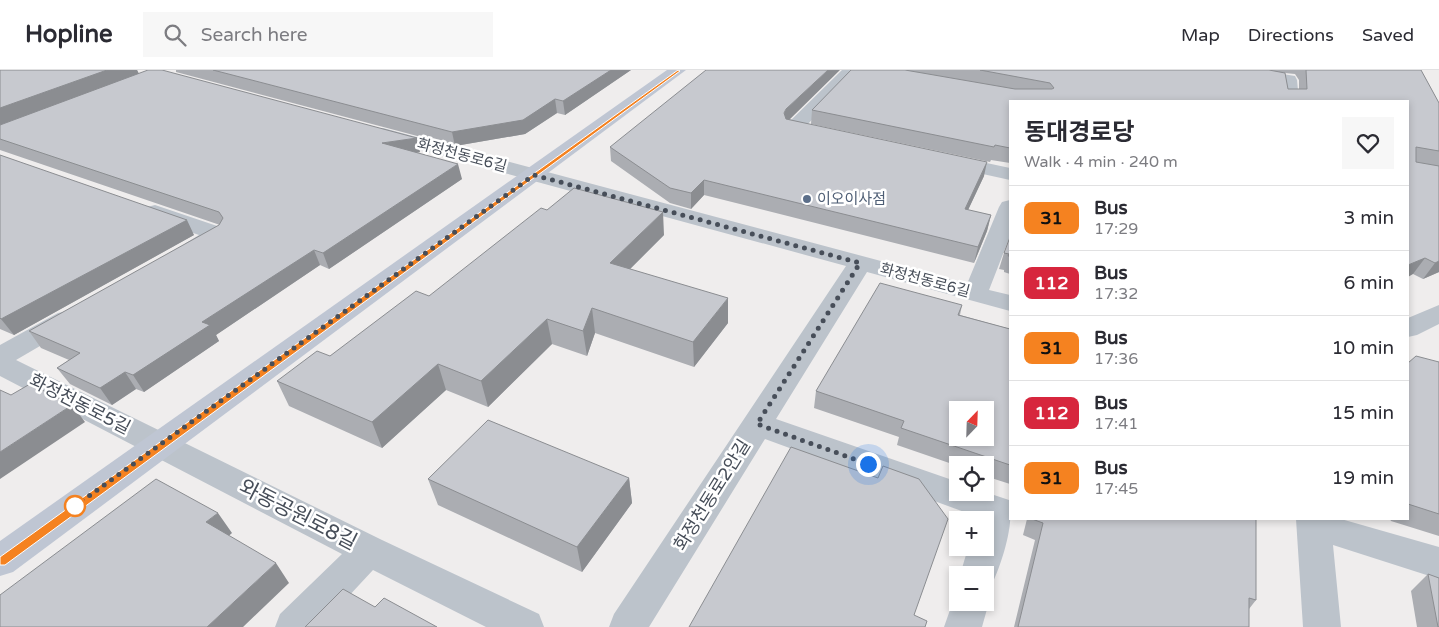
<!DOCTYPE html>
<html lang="en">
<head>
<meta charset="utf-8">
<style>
	body { margin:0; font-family:"Varela Round","Noto Sans KR",sans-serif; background:#f7f7f7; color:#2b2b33; height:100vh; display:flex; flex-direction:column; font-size:19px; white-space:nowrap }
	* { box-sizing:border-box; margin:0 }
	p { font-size:16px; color:#7c7c81 }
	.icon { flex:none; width:28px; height:28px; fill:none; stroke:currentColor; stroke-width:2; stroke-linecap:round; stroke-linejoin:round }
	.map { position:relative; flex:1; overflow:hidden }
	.side { position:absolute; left:1009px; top:30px; width:400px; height:420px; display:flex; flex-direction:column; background:#fff; border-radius:0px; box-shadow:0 2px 8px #0003 }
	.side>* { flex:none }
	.badge { padding:0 10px; border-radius:8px; font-size:18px; line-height:32px }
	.needle { width:32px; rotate:23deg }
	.fabs { position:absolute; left:949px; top:331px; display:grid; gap:10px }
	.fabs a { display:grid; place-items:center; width:45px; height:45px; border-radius:0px; background:#fff; box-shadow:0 2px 8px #0003; font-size:25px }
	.you { position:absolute; width:25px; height:25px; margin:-12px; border:4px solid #fff; border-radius:50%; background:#1a73e8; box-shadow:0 0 0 8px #1a73e833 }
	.map>.badge { position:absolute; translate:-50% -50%; box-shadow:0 0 0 2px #fff }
	.round { display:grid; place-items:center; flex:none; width:52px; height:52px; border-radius:0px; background:#f7f7f7 }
	.summary { display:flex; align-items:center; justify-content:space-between; height:85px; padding:0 15px }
	h1 { font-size:24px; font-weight:700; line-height:38px }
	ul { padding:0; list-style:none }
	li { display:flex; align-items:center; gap:15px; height:65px; padding:0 15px; border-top:1px solid #e1e1e2 }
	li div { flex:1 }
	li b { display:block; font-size:19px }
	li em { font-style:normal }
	li .badge { min-width:55px; font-weight:700; text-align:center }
	header { display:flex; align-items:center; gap:30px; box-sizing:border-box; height:70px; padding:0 25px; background:#fff; border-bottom:1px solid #e1e1e2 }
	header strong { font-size:24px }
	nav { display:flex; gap:28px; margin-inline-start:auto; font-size:18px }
	.search { width:350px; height:45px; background:#f7f7f7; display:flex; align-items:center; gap:12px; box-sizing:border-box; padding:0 18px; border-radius:0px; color:#7c7c81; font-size:19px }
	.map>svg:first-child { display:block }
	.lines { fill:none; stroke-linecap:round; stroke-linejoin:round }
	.street { fill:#bcc3cb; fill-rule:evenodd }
	.secondary { fill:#bfc6d3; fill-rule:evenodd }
	.wall { fill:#abadb2; fill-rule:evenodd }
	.shaded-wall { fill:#8b8d91 }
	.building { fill:#c7c9cf; stroke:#8b8d91; fill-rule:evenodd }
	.line { fill:#f58220; stroke:#fff }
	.walk { stroke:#474e59; stroke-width:5; stroke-dasharray:0 9 }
	.service-dot { fill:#5c6f8a; stroke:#fff; stroke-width:2 }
	.stop-dot { fill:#fff; stroke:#f58220; stroke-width:2.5 }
	.labels { text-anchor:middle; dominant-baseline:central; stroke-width:5; stroke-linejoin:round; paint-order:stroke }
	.far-street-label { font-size:15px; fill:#474e59; stroke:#fff }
	.far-service-label { font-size:15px; fill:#4e5e75; stroke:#fff; text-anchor:start }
	.street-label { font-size:18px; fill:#474e59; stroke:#fff }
	.near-street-label { font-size:21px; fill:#474e59; stroke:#fff }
</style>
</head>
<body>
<header>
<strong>Hopline</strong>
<div class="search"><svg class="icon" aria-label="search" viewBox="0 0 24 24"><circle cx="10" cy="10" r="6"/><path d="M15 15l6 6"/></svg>Search here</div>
<nav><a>Map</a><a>Directions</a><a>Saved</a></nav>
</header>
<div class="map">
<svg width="1439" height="557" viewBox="0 0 1439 557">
	<rect width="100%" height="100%" fill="#efeded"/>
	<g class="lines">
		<path class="street" d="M 842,0 L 859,0 L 807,55 L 829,60 L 831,64 L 829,68 L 822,70 L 787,62 L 785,58 L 787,54 Z
			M 1217,0 L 1257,0 L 1295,6 L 1297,10 L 1299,31 L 1281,31 L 1281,14 L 1225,5 Z
			M 383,58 L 967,214 L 999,137 L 1002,132 L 1010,130 L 1010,166 L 989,220 L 1010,225 L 1010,241 L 867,202 L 776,349 L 958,412 L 958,422 L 985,422 L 1009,430 C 1015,452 1002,494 991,516 L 985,518 L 985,505 L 960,505 L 968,478 L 985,478 L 985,450 L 977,450 L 978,447 L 765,369 L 649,557 L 609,557 L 614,544 L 846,196 L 376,68 L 374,64 L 376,60 Z
			M 949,85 L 1010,98 L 1010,110 L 942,95 L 939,91 L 942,87 Z
			M 155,135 L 226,159 L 229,164 C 221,176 200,187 186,183 L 182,178 L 186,173 L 199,165 L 147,147 L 144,142 L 147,137 Z
			M 1439,235 L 1439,254 L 1417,265 L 1408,267 L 1408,248 Z
			M 67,241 L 76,243 L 80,249 L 76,255 L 16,290 L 382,470 L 539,544 L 544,557 L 486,557 L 373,500 L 320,557 L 275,557 L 280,544 L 342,484 L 0,306 L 0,275 L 58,243 Z
			M 1296,449 L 1341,449 L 1439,477 L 1439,509 L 1333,475 L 1341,557 L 1303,557 Z
			M 957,520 L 958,532 L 985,532 L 985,524 L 989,532 L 982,557 L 944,557 Z"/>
		<path class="secondary" d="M 667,0 L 686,0 L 13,502 L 0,506 L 0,471 Z"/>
	</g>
	<path class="wall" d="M 0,0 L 137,0 L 139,4 L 420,82 L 416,83 L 462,109 L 329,199 L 320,195 L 216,265 L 219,271 L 144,322 L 136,319 L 112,335 L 70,314 L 57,298 L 69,290 L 41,278 L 29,261 L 220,155 L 0,80 Z
		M 176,0 L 631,0 L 565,45 L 557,43 L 525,64 L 455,76 L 176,2 Z
		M 906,0 L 1421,0 L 1439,33 L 1439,202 L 1423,209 L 1413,204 L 1408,31 L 1010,31 L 1010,93 L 991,90 L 990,92 L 811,54 L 812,40 ZM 1285,3 L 1295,4 L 1299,10 L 1299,19 L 1288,19 Z
		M 789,49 L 984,106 L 968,140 L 991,145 L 987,161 L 974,193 L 704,125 L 691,139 L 670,133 L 611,91 L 610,77 Z
		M 0,85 L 194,165 L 14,265 L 0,259 Z
		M 664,165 L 630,199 L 728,253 L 694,297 L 595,263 L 587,286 L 552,274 L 488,337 L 446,320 L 382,378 L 289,336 L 277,311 L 330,286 L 429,226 Z
		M 1010,167 L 1010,204 L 1004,202 L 1004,200 L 999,199 L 1004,183 Z
		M 962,235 L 960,245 L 1010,259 L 1010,414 L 985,406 L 985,395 L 958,395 L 958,396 L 897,375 L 899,367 L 814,338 L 816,321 Z
		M 1439,292 L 1439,466 L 1391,451 L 1390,449 L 1408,449 L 1408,293 Z
		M 629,408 L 632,433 L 582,502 L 438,435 L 428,409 Z
		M 1027,449 L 1256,449 L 1256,530 L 1249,539 L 1249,557 L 1014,557 L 1035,470 L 1023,465 Z
		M 1428,504 L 1439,557 L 1417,557 L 1411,521 Z"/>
	<path class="shaded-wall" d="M 107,0 L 137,0 L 139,4 L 0,55 L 0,38 Z
		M 611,0 L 631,0 L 565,45 L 563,31 Z
		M 828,0 L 840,0 L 786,53 L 784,43 L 786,39 Z
		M 555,29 L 557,43 L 525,64 L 455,76 L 452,62 Z
		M 417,68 L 420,82 L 386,88 L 382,73 Z
		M 987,92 L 984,106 L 961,155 L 965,139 Z
		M 458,94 L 462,109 L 329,199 L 323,183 Z
		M 704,110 L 704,125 L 691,139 L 691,123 Z
		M 663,142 L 664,165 L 612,217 L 610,193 Z
		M 991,145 L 987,161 L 974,193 L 978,177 Z
		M 187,150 L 194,165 L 14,265 L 1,249 Z
		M 314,180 L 320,195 L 216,265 L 219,271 L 144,322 L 133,305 L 202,252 Z
		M 1425,188 L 1413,204 L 1408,207 L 1408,195 Z
		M 1439,191 L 1439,202 L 1423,209 L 1435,193 Z
		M 728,228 L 728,253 L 694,297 L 693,272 Z
		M 592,238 L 595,263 L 587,286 L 583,261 Z
		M 547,249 L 552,274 L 488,337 L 481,311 Z
		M 438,294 L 446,320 L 382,378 L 372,352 Z
		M 125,302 L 136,319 L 112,335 L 100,318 Z
		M 72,335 L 85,352 L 0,409 L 0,382 Z
		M 629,408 L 632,433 L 582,502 L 577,477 Z
		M 218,443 L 232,463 L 221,473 L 206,452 Z
		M 276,493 L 289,513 L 243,557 L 207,557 Z"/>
	<path class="building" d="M 0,0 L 107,0 L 0,38 Z
		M 148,0 L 162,0 L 417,68 L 382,73 L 458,94 L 323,183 L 314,180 L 202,252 L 210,255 L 133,305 L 125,302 L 100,318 L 57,298 L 80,283 L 29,261 L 219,155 L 223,148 L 219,142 L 0,69 L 0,55 Z
		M 213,0 L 611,0 L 563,31 L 555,29 L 523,50 L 452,62 Z
		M 706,0 L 828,0 L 786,39 L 784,43 L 786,49 L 987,92 L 965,139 L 991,145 L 978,177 L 704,110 L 691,123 L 670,118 L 610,77 Z
		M 851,0 L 905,0 L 1015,19 L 1052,19 L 1054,18 L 1050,13 L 980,0 L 1269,0 L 1285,3 L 1288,19 L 1307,19 L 1306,0 L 1421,0 L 1439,33 L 1439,81 L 1416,77 L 1416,92 L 1439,96 L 1439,191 L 1435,193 L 1425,188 L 1408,195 L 1408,31 L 1010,31 L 1010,78 L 995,75 L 994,77 L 812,40 Z
		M 0,85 L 187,150 L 1,249 L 0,248 Z
		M 574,118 L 663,142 L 610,193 L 728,228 L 693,272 L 592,238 L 583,261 L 547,249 L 481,311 L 438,294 L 372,352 L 277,311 L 317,281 L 330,286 L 416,221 L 429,226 L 541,138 L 547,140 Z
		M 1010,167 L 1010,186 L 1008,186 L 1009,184 L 1004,183 Z
		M 880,213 L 962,235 L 958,245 L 1010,259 L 1010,395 L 901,358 L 904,351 L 816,321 ZM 958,340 L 985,340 L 985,368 L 958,368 Z
		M 1416,286 L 1439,292 L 1439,444 L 1408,434 L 1408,293 Z
		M 30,314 L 72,335 L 0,382 L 0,320 L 11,325 Z
		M 488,350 L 629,408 L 577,477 L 428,409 Z
		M 791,377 L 878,408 L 883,396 L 919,409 L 948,449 L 914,545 L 927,551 L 925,557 L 689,557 Z
		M 156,409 L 218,443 L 206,452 L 276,493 L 207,557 L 0,557 L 0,525 Z
		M 1032,449 L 1256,449 L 1256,530 L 1249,528 L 1249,557 L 1018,557 L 1043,453 Z
		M 1428,504 L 1439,508 L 1439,557 L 1438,557 Z
		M 343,519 L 375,537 L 384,528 L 437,557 L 305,557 Z"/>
	<path class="line" d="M 678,0 L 680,1 L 5,495 L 0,495 L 0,487 Z"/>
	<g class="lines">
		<path class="walk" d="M 75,436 L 534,105 L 860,193 L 757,354 L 868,394"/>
	</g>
	<circle class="service-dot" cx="807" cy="129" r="5"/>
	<circle class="stop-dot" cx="75" cy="436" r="10"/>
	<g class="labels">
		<g class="far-street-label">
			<text transform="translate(462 85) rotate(15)">화정천동로6길</text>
			<text transform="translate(925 210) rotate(15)">화정천동로6길</text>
		</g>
		<g class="far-service-label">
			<text x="817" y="129">이오이사점</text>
		</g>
		<g class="street-label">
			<text transform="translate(80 334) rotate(27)">화정천동로5길</text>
			<text transform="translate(712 425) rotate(-58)">화정천동로2안길</text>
		</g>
		<g class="near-street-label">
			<text transform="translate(298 445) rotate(27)">와동공원로8길</text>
		</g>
	</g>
</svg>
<div class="fabs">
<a><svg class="needle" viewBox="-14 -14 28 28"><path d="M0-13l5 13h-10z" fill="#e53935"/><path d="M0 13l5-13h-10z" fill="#7c7c81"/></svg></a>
<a><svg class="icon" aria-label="locate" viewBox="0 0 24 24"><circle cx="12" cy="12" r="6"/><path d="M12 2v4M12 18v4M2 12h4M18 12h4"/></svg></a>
<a>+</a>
<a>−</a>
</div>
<div class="you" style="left:868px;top:394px"></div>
<section class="side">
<div class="summary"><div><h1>동대경로당</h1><p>Walk · 4 min · 240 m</p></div><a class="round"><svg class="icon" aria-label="heart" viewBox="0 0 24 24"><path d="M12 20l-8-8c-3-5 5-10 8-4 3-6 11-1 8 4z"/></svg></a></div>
<ul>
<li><span class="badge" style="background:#f58220;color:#111">31</span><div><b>Bus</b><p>17:29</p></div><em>3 min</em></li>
<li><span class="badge" style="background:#d7263d;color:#fff">112</span><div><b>Bus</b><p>17:32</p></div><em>6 min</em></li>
<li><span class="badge" style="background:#f58220;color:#111">31</span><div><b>Bus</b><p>17:36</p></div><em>10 min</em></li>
<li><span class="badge" style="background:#d7263d;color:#fff">112</span><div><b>Bus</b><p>17:41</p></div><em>15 min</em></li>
<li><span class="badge" style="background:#f58220;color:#111">31</span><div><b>Bus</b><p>17:45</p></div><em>19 min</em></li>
</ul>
</section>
</div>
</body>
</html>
